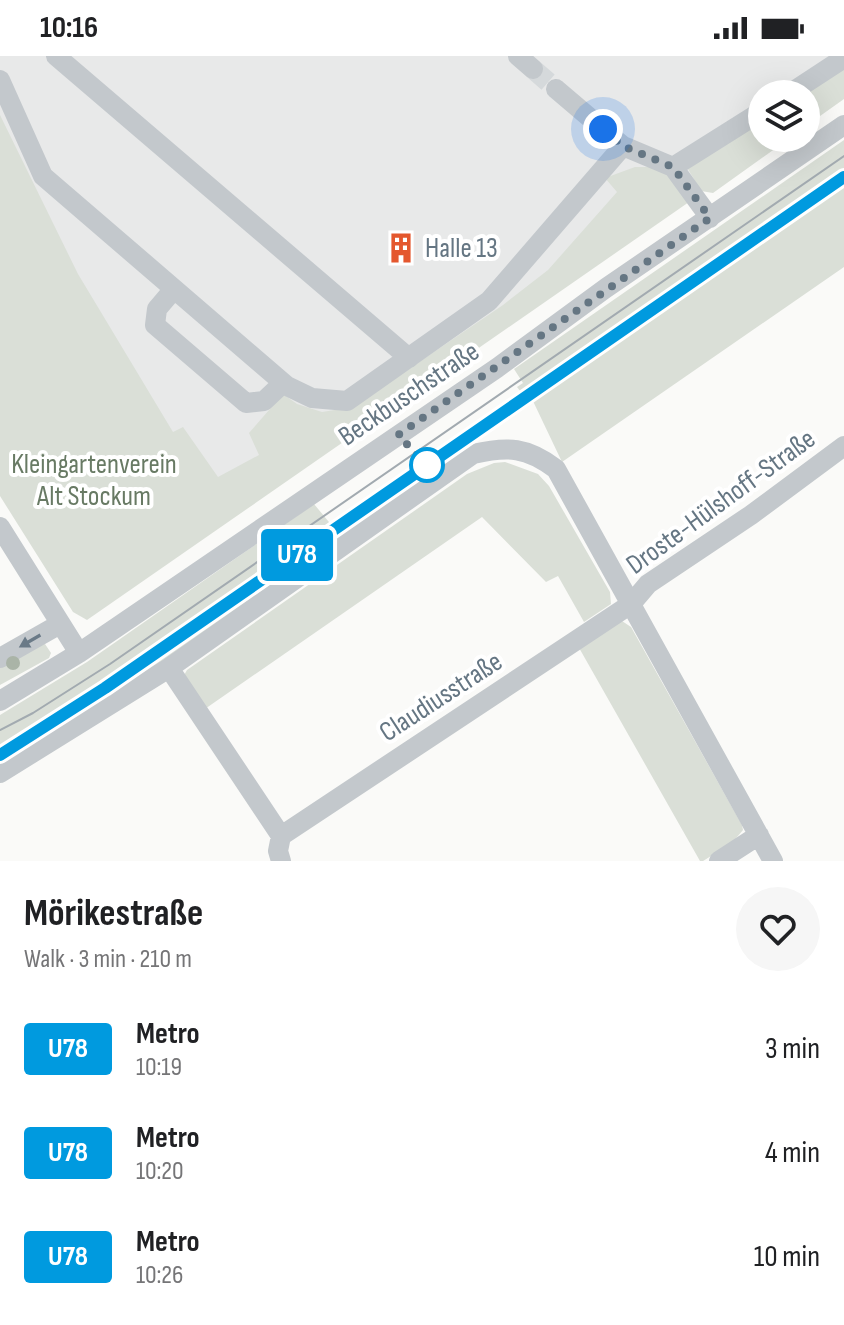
<!DOCTYPE html>
<html lang="en">
<head>
<meta charset="utf-8">
<style>
	body { margin:0; font-family:"Sofia Sans Condensed",sans-serif; background:#f6f6f6; color:#202124; height:100vh; display:flex; flex-direction:column; font-size:30px; white-space:nowrap }
	* { box-sizing:border-box; margin:0 }
	p { font-size:26px; color:#757577 }
	.icon { flex:none; width:44px; height:44px; fill:none; stroke:currentColor; stroke-width:2; stroke-linecap:round; stroke-linejoin:round }
	.map { position:relative; height:805px; overflow:hidden }
	.drawer { display:flex; flex-direction:column; background:#fff; flex:1 }
	.drawer>* { flex:none }
	.badge { padding:0 16px; border-radius:6px; font-size:28px; line-height:52px }
	.tools { position:absolute; left:748px; top:24px; display:grid; gap:16px }
	.tools a { display:grid; place-items:center; width:72px; height:72px; border-radius:50%; background:#fff; box-shadow:0 8px 32px #0002; font-size:40px }
	.you { position:absolute; width:40px; height:40px; margin:-20px; border:6px solid #fff; border-radius:50%; background:#1a73e8; box-shadow:0 0 0 12px #1a73e833 }
	.map>.badge { position:absolute; translate:-50% -50%; box-shadow:0 0 0 4px #fff }
	.round { display:grid; place-items:center; flex:none; width:84px; height:84px; border-radius:42px; background:#f6f6f6 }
	.overview { display:flex; align-items:center; justify-content:space-between; height:136px; padding:0 24px }
	h1 { font-size:38px; font-weight:700; line-height:60px }
	ul { padding:0; list-style:none }
	li { display:flex; align-items:center; gap:24px; height:104px; padding:0 24px }
	li div { flex:1 }
	li b { display:block; font-size:30px }
	li em { font-style:normal }
	li .badge { min-width:88px; font-weight:700; text-align:center }
	.status { display:flex; justify-content:space-between; align-items:center; height:56px; padding:0 40px; background:#fff; direction:ltr }
	.status svg { height:22px; fill:currentColor }
	.map>svg:first-child { display:block }
	.built { fill:#e8e9e9 }
	.green { fill:#dadfd7 }
	.lines { fill:none; stroke-linecap:round; stroke-linejoin:round }
	.minor-tunnel { stroke:#d5d9db; stroke-width:20; stroke-dasharray:20 10; stroke-linecap:butt }
	.minor { stroke:#c3c8cc; stroke-width:20 }
	.tram { stroke:#a2aab0; stroke-width:2 }
	.tree { fill:#aab4a7 }
	.oneway { fill:#6a7a87 }
	.line-casing { stroke:#fff; stroke-width:18 }
	.line { stroke:#009adf; stroke-width:12 }
	.walk { stroke:#657683; stroke-width:8; stroke-dasharray:0 14.4 }
	.stop-dot { fill:#fff; stroke:#009adf; stroke-width:4 }
	.labels { text-anchor:middle; dominant-baseline:central; stroke-width:8; stroke-linejoin:round; paint-order:stroke }
	.poi-label { font-size:28px; fill:#657683; stroke:#fff; text-anchor:start }
	.street-label { font-size:28px; fill:#657683; stroke:#fff }
	.park-label { font-size:28px; fill:#687a64; stroke:#fff }
</style>
</head>
<body>
<div class="status"><b>10:16</b><svg viewBox="0 0 49 12"><path d="M0 12V9h3v3zM5 12V6h3v6zM10 12V3h3v9zM15 12V0h3v12zM26 1h20v11H26zM47 4h2v5h-2z"/></svg></div>
<div class="map">
<svg width="844" height="805" viewBox="0 0 844 805">
	<rect width="100%" height="100%" fill="#fafaf8"/>
	<path class="built" d="M 0,0 L 844,0 L 844,34 L 806,38 L 762,38 L 762,82 L 223,468 L 75,220 L 0,67 Z"/>
	<path class="green" d="M 844,10 L 844,43 L 806,70 L 806,38 Z
		M 0,59 L 78,218 L 173,376 L 183,371 L 218,421 L 259,399 L 249,377 L 283,338 L 297,348 L 322,356 L 353,351 L 503,249 L 548,214 L 617,136 L 605,122 L 635,111 L 661,111 L 689,146 L 87,564 L 73,556 L 0,440 Z
		M 762,63 L 762,82 L 790,82 L 713,137 L 701,135 L 688,113 Z
		M 844,84 L 844,211 L 562,406 L 532,343 L 528,345 L 517,331 L 523,327 L 514,313 Z
		M 505,406 L 538,418 L 549,430 L 610,536 L 611,548 L 584,566 L 558,520 L 546,526 L 482,461 L 202,655 L 183,621 L 187,614 L 467,418 L 494,407 Z
		M 314,448 L 343,483 L 0,716 L 0,659 L 87,606 Z
		M 622,565 L 631,571 L 742,769 L 743,774 L 732,787 L 703,805 L 700,805 L 578,590 Z
		M 45,588 L 51,597 L 49,602 L 0,629 L 0,608 L 38,589 Z"/>
	<g class="lines">
		<path class="minor-tunnel" d="M 533,13 L 556,33"/>
		<path class="minor" d="M 56,0 L 409,302
			M 518,0 L 533,13
			M 0,24 L 43,120 L 287,330 L 312,342 L 347,345 L 489,245 L 623,90 L 556,33
			M 789,38 L 844,2
			M 623,90 L 673,111 L 710,162
			M 673,111 L 762,55
			M 174,233 L 157,253 L 155,269 L 246,347 L 264,345 L 283,327
			M 0,471 L 79,597
			M 0,602 L 60,568
			M 169,612 L 281,780
			M 0,645 L 79,597 L 497,312 L 606,232 L 844,69
			M 0,717 L 169,612 L 473,398 C 508,390 527,391 556,413 L 773,805
			M 281,805 L 278,795 L 281,780 L 631,548 L 648,528 L 751,459 L 844,390
			M 719,805 L 759,779"/>
		<path class="tram" d="M 0,674 L 33,657 L 110,608 L 844,100
			M 0,699 L 69,657 L 844,121"/>
	</g>
	<circle class="tree" cx="13" cy="607" r="7"/>
	<defs><path id="oneway-solid" d="M-6-.8H1V-3.2L6.5 0L1 3.2V.8H-6Z" transform="scale(2)"/></defs>
	<use class="oneway" href="#oneway-solid" transform="translate(30 585) rotate(150)"/>
	<g class="lines">
		<g class="line-casing">
			<path id="line" d="M 0,699 L 105,632 L 844,121"/>
		</g>
		<use href="#line" class="line"/>
		<path class="walk" d="M 427,409 L 398,379 L 710,162 L 673,111 L 623,90 L 603,73"/>
	</g>
	<defs>
		<g id="building-bare" transform="scale(2.4)"><path d="M-4-6H4V6H1V3H-1V6H-4ZM-2.5-4.3h1.7v1.8h-1.7ZM.8-4.3h1.7v1.8H.8ZM-2.5-1h1.7V.8h-1.7ZM.8-1h1.7V.8H.8Z" fill="#e4572e" stroke="#fff" stroke-width="2.5" paint-order="stroke"/></g>
	</defs>
	<g fill-rule="evenodd">
		<use href="#building-bare" x="401" y="192"/>
	</g>
	<circle class="stop-dot" cx="427" cy="409" r="16"/>
	<g class="labels">
		<g class="poi-label">
			<text x="425" y="192">Halle 13</text>
		</g>
		<g class="street-label">
			<text transform="translate(409 338) rotate(-34)">Beckbuschstraße</text>
			<text transform="translate(721 446) rotate(-36)">Droste-Hülshoff-Straße</text>
			<text transform="translate(441 641) rotate(-33)">Claudiusstraße</text>
		</g>
		<g class="park-label">
			<text x="94" y="408">Kleingartenverein<tspan x="94" dy="32">Alt Stockum</tspan></text>
		</g>
	</g>
</svg>
<div class="tools">
<a><svg class="icon" aria-label="layers" viewBox="0 0 24 24"><path d="M12 4l9 5-9 5-9-5zM3 14l9 5 9-5"/></svg></a>
</div>
<div class="you" style="left:603px;top:73px"></div>
<b class="badge" style="left:297px;top:499px;background:#009adf;color:#fff">U78</b>
</div>
<section class="drawer">
<div class="overview"><div><h1>Mörikestraße</h1><p>Walk · 3 min · 210 m</p></div><a class="round"><svg class="icon" aria-label="heart" viewBox="0 0 24 24"><path d="M12 20l-8-8c-3-5 5-10 8-4 3-6 11-1 8 4z"/></svg></a></div>
<ul>
<li><span class="badge" style="background:#009adf;color:#fff">U78</span><div><b>Metro</b><p>10:19</p></div><em>3 min</em></li>
<li><span class="badge" style="background:#009adf;color:#fff">U78</span><div><b>Metro</b><p>10:20</p></div><em>4 min</em></li>
<li><span class="badge" style="background:#009adf;color:#fff">U78</span><div><b>Metro</b><p>10:26</p></div><em>10 min</em></li>
</ul>
</section>
</body>
</html>
